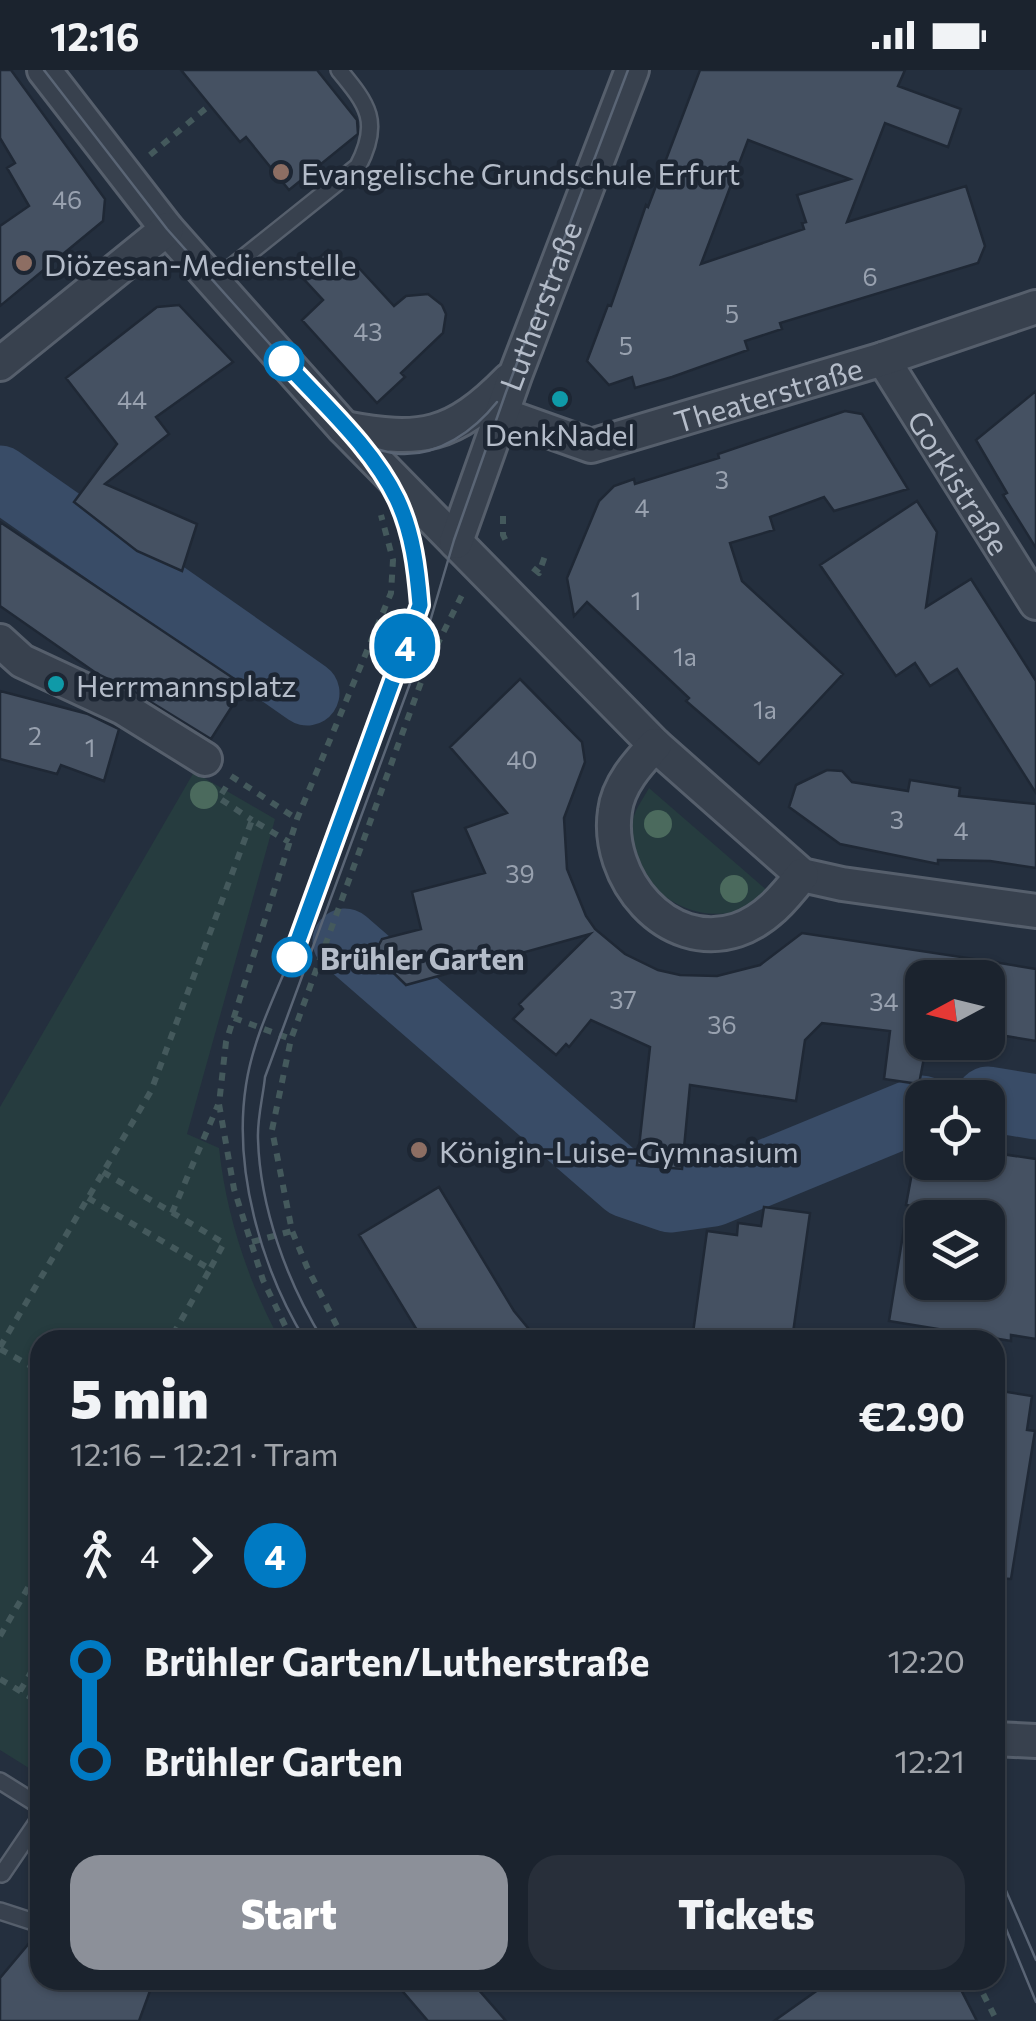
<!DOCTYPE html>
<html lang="en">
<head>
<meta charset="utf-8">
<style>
	body { margin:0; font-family:Commissioner,sans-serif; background:#282f3a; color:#f1f3f6; height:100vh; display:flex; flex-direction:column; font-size:38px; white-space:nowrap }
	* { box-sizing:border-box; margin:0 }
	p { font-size:32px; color:#a0a4aa }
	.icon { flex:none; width:55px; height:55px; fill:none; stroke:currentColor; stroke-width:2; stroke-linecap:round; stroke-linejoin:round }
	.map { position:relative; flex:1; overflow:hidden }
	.sheet { position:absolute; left:30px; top:1260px; width:975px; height:660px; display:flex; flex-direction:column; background:#1b232e; border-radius:30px; box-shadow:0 2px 8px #0004,0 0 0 2px #39404a }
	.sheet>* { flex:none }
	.badge { padding:0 20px; border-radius:32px; font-size:35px; line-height:65px }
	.needle { width:65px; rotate:263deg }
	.fabs { position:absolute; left:905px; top:890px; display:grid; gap:20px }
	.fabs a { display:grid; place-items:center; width:100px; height:100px; border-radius:20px; background:#1b232e; box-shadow:0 2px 8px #0004,0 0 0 2px #39404a; font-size:50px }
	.map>.badge { position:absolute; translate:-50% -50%; box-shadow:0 0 0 5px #fff }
	.legs { display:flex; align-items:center; gap:15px; height:110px; padding:0 40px; font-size:32px }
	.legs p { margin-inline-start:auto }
	.headline { display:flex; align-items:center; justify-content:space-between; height:170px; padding:0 40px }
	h1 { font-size:55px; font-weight:800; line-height:75px }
	.action { display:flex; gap:20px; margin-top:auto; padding:20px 40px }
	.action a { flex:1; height:115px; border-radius:30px; background:#8c9099; color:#fff; font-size:40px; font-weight:800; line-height:115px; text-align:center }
	.action a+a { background:#282f3a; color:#f1f3f6 }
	ul { padding:0 40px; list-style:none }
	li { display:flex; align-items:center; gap:35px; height:100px; font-size:38px }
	li i { display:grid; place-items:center; width:15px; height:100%; margin:0 12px; background:currentColor }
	li i::after { content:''; width:25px; height:25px; margin:-12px; border:8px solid; border-radius:50%; background:#1b232e }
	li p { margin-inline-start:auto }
	li:first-child i { background:linear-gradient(#0000 50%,currentColor 0) }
	li:last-child i { background:linear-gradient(currentColor 50%,#0000 0) }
	.status { display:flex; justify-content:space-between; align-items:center; height:70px; padding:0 50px; background:#1b232e; direction:ltr }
	.status svg { height:28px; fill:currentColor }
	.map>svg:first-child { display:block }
	.green { fill:#263c3f }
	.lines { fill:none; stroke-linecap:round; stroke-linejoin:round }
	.river { stroke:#394c67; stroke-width:65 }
	.building { fill:#455162; stroke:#1f2835; stroke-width:2.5; fill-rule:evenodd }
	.lane-casing { stroke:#565f6c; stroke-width:20 }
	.street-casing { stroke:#565f6c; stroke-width:38 }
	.path { stroke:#44595c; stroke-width:6; stroke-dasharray:8 8; stroke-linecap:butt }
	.lane { stroke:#38414e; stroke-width:15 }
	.street { stroke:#38414e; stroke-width:32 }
	.tram { stroke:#5a6575; stroke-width:2.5 }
	.tree { fill:#4b6a5d }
	.line-1-casing { stroke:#fff; stroke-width:22 }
	.line-1 { stroke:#007ac3; stroke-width:15 }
	.education-dot { fill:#8d6e63; stroke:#1d2633; stroke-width:4 }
	.stop-1-dot { fill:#fff; stroke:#007ac3; stroke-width:5 }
	.culture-dot { fill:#0f9aa8; stroke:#1d2633; stroke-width:4 }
	.labels { text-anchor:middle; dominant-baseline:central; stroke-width:9; stroke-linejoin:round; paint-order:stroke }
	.number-label { font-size:25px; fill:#98a1af }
	.poi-label { font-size:30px; fill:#b4bcc9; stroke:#1d2633; text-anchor:start }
	.street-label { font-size:30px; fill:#b4bcc9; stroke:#1d2633 }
	.stop-label { font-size:30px; font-weight:bold; fill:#b4bcc9; stroke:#1d2633; text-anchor:start }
</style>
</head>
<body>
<div class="status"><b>12:16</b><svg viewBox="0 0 49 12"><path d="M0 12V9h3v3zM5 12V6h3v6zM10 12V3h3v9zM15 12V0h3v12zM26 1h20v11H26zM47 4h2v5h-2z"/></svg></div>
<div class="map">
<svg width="1036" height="1951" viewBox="0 0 1036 1951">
	<rect width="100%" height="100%" fill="#242f3e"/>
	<path class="green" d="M 194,702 L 275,749 L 187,1064 L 219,1078 C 226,1144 248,1212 280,1270 L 40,1270 L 40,1705 L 0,1680 L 0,1037 Z
		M 649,718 L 770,823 C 756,832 744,841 728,843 C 675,851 618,801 634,746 C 637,737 644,727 649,718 Z"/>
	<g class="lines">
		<path class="river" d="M 0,408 L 307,623
			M 345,871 L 626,1115 L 670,1130 L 713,1124 L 922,1038
			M 988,1029 L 1036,1037"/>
	</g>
	<path class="building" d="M 0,0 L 11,0 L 105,129 L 103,151 L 0,236 L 0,156 L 29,136 L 7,98 L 15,93 L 0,68 Z
		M 181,0 L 317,0 L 357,50 L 358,64 L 289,120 L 246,67 L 240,72 Z
		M 700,0 L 905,0 L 898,16 L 961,39 L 948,77 L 885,53 L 847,152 L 966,116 L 985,176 L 978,193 L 780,253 L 782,259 L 745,271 L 748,280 L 672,307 L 635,318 L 632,307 L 609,315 L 587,291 L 608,235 L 611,236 L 646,135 L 648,137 ZM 748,70 L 850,109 L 797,125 L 806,152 L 802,153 L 804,159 L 701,194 Z
		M 328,180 L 351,204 L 358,197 L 394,236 L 406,226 L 428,224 L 442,235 L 446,244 L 443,263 L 401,303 L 405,307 L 377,333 L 302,250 L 323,230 L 300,205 Z
		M 179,235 L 233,292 L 156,347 L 169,364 L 105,414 L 197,454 L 182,501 L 137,481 L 74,432 L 117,374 L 66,308 L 157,237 Z
		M 1036,321 L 1036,478 L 1003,425 L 1007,423 L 976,370 Z
		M 845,341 L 862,344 L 908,419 L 834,441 L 824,427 L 770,447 L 774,460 L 730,473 L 742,511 L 843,604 L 759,694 L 686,631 L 689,628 L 587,532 L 574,546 L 567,508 L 599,431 L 614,416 L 634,409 L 635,414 L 719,388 L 718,384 Z
		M 917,431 L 937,462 L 926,537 L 971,509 L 1036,611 L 1036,723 L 957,599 L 930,616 L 915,593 L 896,606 L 820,495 Z
		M 0,452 L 245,616 L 211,669 L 133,621 L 96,603 L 0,536 Z
		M 520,609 L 582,672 L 585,692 L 564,748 L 567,799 L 586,846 L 595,859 L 625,884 L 658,900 L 680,905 L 717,906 L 760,895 L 802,863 L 981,890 L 980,908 L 922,908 L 922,972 L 927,972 L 919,1014 L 884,1009 L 890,961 L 822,953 L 805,970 L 796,1031 L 690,1015 L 682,1099 L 637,1095 L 650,977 L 591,950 L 569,977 L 566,974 L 556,985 L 513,949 L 523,939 L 519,934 L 590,864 L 406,915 L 374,884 L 382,869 L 421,859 L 412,822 L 485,803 L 465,758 L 507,743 L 450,677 Z
		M 0,621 L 88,644 L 119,659 L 104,711 L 61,695 L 57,704 L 0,689 Z
		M 827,700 L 842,701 L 852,712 L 908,721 L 910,710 L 960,718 L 959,726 L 1036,734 L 1036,798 L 990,791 L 938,790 L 938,794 L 840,774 L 789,737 L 796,715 Z
		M 988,891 L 1036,899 L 1036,971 L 988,963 Z
		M 988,1082 L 1036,1089 L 1036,1269 L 1011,1265 L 1011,1271 L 889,1251 L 906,1146 L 922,1147 L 922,1212 L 988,1212 L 988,1148 L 906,1135 L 914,1092 L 988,1092 Z
		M 439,1117 L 514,1241 L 538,1270 L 423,1270 L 359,1165 Z
		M 764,1137 L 810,1143 L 792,1270 L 692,1270 L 707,1161 L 737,1165 L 738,1153 L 761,1156 Z
		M 995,1320 L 1032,1326 L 1027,1360 L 1035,1361 L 1011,1509 L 995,1508 Z
		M 36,1865 L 40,1865 L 40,1910 L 154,1910 L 139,1951 L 0,1951 L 0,1908 Z
		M 393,1910 L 470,1910 L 506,1951 L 428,1951 Z
		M 832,1910 L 956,1910 L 977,1951 L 774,1951 Z"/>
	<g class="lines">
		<g class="lane-casing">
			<path id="lane" d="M 213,212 L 358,96 C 381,52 368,35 339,0
				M 0,1711 L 40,1736
				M 2,1804 L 40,1748
				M 0,1841 L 40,1854"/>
		</g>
		<g class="street-casing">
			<g id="street">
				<path d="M 44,0 L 167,159 L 344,358 L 655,675 L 802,805 L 842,814 L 1036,841"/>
				<path id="s1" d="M 883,289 L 1036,533"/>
				<path d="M 0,294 L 167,159"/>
				<path id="s2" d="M 501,344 L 591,376 L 883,289 L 1036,237"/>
				<path d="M 344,358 C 421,373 453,367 509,310"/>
				<path d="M 456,472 L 516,303 L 632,0"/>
				<path d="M 0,571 L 22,591 L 123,638 L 205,689"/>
				<path d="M 655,675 C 638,693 618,715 615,741 C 605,807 666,883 737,860 C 766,850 784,828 802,805"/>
				<path d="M 995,1669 L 1036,1671"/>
			</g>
		</g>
		<path class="path" d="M 150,85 L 210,35
			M 503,446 L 503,465 L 507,473
			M 533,498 L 539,503 L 546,483
			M 372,570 L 428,593
			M 231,706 L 297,749
			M 226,717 L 219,728 L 252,750
			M 234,948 L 291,969
			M 103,1102 L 224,1173 L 210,1199
			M 88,1128 L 210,1199 L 170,1270
			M 172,1143 L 218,1035
			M 252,1172 L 292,1161
			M 292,1270 L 263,1210 L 234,1119 L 219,1034 L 226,972 L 297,749 L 391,523 L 393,490 L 381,445
			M 344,1270 L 307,1197 L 292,1161 L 272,1060 L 291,969 L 428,593 L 462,525
			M 0,1277 L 151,1021 L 252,750 L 289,772
			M 0,1279 L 40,1301
			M 0,1566 L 40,1497
			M 0,1609 L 40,1633
			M 20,1621 L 40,1587
			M 995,1762 L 1002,1772
			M 976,1910 L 997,1951"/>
		<use href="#lane" class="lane"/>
		<use href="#street" class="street"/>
		<g class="tram">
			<path d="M 44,0 L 167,159 L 360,375 L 396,428 L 416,489 L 420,535 C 381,645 340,755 300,864 C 281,914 254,962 246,1015 C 233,1099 261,1198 305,1270"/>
			<path d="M 360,375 C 372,377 387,383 400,384 C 439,386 474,361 497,332"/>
			<path id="s3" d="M 323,1270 C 287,1212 260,1138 258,1069 C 257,1049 263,1027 265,1007 L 419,589 L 454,470 L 506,322 L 628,0"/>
			<path d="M 995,1795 L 1036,1890"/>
			<path d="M 995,1832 L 1036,1932"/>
		</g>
	</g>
	<g class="tree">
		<circle cx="204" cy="725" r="14"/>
		<circle cx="658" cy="754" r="14"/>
		<circle cx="734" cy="819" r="14"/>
	</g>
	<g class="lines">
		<g class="line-1-casing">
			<path id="line-1" d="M 284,291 C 322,333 372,377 397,429 C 413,463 417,499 420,535 L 292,887"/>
		</g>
		<use href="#line-1" class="line-1"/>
	</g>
	<g class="education-dot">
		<circle cx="281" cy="102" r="10"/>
		<circle cx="24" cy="193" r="10"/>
		<circle cx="419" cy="1080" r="10"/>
	</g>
	<g class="stop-1-dot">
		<circle cx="284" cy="291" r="18"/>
		<circle cx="292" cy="887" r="18"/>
	</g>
	<g class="culture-dot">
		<circle cx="560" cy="329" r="10"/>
		<circle cx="56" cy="614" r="10"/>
	</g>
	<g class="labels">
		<g class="number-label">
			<text x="67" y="129">46</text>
			<text x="870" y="206">6</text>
			<text x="732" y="243">5</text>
			<text x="368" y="261">43</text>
			<text x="626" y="275">5</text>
			<text x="132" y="329">44</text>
			<text x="722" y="409">3</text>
			<text x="642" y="437">4</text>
			<text x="636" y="530">1</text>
			<text x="685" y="586">1a</text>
			<text x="765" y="639">1a</text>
			<text x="35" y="665">2</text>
			<text x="90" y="677">1</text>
			<text x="522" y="689">40</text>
			<text x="897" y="749">3</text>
			<text x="961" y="760">4</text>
			<text x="520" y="803">39</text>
			<text x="623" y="929">37</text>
			<text x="884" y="931">34</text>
			<text x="722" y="954">36</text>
		</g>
		<g class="poi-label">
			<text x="301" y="102">Evangelische Grundschule Erfurt</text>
			<text x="44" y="193">Diözesan-Medienstelle</text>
			<text x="560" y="363" text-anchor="middle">DenkNadel</text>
			<text x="76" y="614">Herrmannsplatz</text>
			<text x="439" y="1080">Königin-Luise-Gymnasium</text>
		</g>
		<g class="street-label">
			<text stroke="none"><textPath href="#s3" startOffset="1095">Lutherstraße</textPath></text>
			<text stroke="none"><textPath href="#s2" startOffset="280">Theaterstraße</textPath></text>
			<text stroke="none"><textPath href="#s1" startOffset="145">Gorkistraße</textPath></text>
		</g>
		<g class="stop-label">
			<text x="320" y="887">Brühler Garten</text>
		</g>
	</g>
</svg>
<div class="fabs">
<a><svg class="needle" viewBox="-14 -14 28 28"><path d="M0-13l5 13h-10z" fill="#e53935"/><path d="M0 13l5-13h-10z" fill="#a0a4aa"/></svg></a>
<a><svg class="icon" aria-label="locate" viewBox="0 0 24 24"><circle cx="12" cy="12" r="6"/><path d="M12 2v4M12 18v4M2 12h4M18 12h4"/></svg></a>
<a><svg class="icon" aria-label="layers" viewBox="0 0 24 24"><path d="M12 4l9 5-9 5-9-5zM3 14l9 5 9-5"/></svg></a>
</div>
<b class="badge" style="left:405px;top:576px;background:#007ac3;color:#fff">4</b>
<section class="sheet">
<div class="headline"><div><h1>5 min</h1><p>12:16 – 12:21 · Tram</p></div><b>€2.90</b></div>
<div class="legs"><svg class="icon" aria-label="walk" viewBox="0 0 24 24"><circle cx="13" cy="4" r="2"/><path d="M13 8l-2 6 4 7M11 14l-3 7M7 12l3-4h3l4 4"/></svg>4<svg class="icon" aria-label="forward" viewBox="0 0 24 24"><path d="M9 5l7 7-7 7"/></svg><b class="badge" style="background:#007ac3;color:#fff">4</b></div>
<ul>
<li><i style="color:#007ac3"></i><b>Brühler Garten/Lutherstraße</b><p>12:20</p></li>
<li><i style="color:#007ac3"></i><b>Brühler Garten</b><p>12:21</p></li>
</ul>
<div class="action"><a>Start</a><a>Tickets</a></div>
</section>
</div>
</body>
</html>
